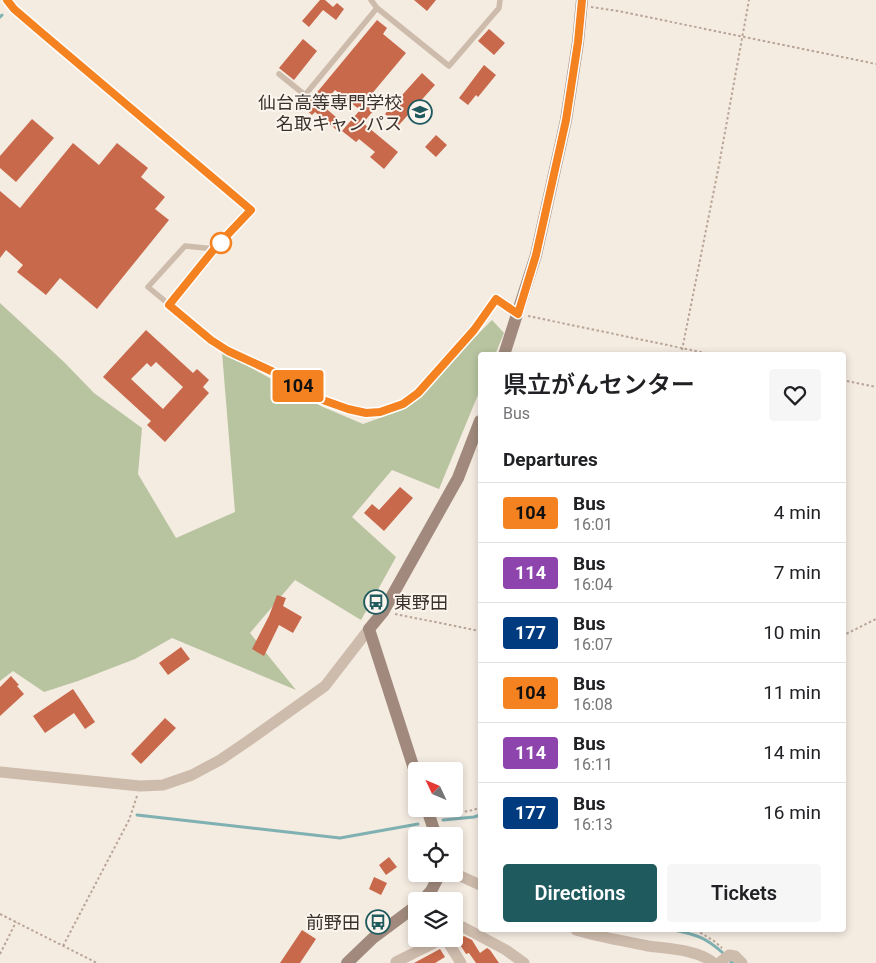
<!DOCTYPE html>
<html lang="en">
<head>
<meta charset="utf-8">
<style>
	body { margin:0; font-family:Roboto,"Noto Sans JP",sans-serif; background:#f6f6f6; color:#202124; height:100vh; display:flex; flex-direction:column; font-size:19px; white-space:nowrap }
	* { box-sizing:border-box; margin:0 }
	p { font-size:16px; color:#757577 }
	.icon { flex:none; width:28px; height:28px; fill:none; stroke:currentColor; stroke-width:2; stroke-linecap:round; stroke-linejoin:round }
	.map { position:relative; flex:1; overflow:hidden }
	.drawer { position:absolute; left:478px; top:352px; width:368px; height:580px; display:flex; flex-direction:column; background:#fff; border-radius:5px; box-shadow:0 2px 8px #0003 }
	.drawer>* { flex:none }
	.badge { padding:0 10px; border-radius:4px; font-size:18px; line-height:32px }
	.needle { width:32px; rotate:314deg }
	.controls { position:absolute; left:408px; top:762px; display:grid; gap:10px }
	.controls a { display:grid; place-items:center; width:55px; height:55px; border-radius:5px; background:#fff; box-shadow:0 2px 8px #0003; font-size:25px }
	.map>.badge { position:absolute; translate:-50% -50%; box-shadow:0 0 0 2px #fff }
	h2 { padding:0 25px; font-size:19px; line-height:45px }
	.round { display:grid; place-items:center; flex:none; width:52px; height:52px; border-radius:5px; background:#f6f6f6 }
	.head { display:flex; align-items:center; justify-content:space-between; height:85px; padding:0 25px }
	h1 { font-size:24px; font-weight:600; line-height:38px }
	.action { display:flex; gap:10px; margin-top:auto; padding:10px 25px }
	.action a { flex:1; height:58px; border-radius:5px; background:#1f5a5e; color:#fff; font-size:20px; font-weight:600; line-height:58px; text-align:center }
	.action a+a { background:#f6f6f6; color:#202124 }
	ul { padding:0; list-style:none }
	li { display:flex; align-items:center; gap:15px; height:60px; padding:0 25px; border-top:1px solid #e0e0e0 }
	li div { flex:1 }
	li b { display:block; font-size:19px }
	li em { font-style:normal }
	li .badge { min-width:55px; font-weight:700; text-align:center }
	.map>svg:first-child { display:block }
	.green { fill:#b8c4a0 }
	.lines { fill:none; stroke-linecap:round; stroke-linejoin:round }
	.stream { stroke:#7fb0b2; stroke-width:3 }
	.building { fill:#c8694b; fill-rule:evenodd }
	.path { stroke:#b9a596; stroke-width:2; stroke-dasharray:2.5 2.5; stroke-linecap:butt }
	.lane { stroke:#cdbbac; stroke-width:5.5 }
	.street { stroke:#cdbbac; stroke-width:11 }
	.secondary { stroke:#a18a7d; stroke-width:12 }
	.line-casing { stroke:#fff; stroke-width:11 }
	.line { stroke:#f58220; stroke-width:8 }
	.stop-dot { fill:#fff; stroke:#f58220; stroke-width:2.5 }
	.labels { text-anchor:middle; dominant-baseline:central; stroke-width:4; stroke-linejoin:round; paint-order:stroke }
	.poi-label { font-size:18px; fill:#3b302b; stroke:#fbf5ee; text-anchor:end }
</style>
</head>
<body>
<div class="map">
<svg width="876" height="963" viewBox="0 0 876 963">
	<rect width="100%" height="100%" fill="#f4ebe1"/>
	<path class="green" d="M 0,303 L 64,362 L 94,393 L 142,428 L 138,474 L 176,538 L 235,512 L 222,352 L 323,407 L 363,424 L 402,410 L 492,320 L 504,333 L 495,355 L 480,355 L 480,390 L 439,489 L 392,470 L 352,517 L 396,557 L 361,620 L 295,580 L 250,633 L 296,690 L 172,638 L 135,659 L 78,681 L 44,692 L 13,671 L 0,681 Z"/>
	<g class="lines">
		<path class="stream" d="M 0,17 L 2,15
			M 137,815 L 340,838 L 418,824
			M 443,820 L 474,817 L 480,815
			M 674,930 C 697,935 705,937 723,953
			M 731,962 L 733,963"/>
	</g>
	<path class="building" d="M 320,0 L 325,0 L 333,7 L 337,3 L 344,9 L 336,20 L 323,10 L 309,27 L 302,21 Z
		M 414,0 L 436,0 L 427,11 Z
		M 377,20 L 387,28 L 383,34 L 406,53 L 370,96 L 379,104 L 363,123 L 398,152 L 384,169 L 370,157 L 375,152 L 359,139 L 356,142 L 342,131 L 360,110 L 335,90 L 322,105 L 344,124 L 338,131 L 315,112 L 312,115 L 304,108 Z
		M 489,29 L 505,43 L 494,55 L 478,41 Z
		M 303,39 L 317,51 L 294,80 L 279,68 Z
		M 484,65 L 496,75 L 478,97 L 476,95 L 468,105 L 459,98 Z
		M 422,73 L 435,85 L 398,126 L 385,114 Z
		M 32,119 L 54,138 L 16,182 L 0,168 L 0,156 Z
		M 436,135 L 447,145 L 436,157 L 425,147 Z
		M 73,143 L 99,165 L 117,143 L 148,168 L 141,177 L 165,197 L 155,209 L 169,220 L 97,309 L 60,278 L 46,295 L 17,272 L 23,265 L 6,250 L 0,258 L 0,191 L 20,208 Z
		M 146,330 L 193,373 L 197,369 L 209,380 L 203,387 L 209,393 L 165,442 L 147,425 L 151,421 L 103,377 ZM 156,362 L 183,387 L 163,409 L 131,379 L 147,363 L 151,367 Z
		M 400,487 L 413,498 L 384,531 L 364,513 L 372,504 L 379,510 Z
		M 277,595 L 286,598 L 283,606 L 302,617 L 293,633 L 279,625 L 264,656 L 252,649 L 269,616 Z
		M 181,647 L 190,659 L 168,675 L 159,663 Z
		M 11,676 L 19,685 L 17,686 L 24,694 L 0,716 L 0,687 Z
		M 73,689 L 95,722 L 85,729 L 74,713 L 45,733 L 33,716 Z
		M 165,718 L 176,728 L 141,764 L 131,754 Z
		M 389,857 L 397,867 L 386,875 L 379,865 Z
		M 374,877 L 387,883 L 381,895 L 369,889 Z
		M 302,930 L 316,939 L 300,963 L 280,963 Z
		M 464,936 L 472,940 L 480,953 L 487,948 L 490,950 L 499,963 L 476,963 L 469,953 L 466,954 L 457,940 Z
		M 440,949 L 445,957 L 435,963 L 414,963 Z"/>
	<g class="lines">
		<path class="path" d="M 591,7 L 618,11 L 876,64
			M 528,316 L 715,355
			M 681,355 L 719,165 L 749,0
			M 842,380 L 876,387
			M 395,614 L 480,631
			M 842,636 L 876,619
			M 440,815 L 469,811 L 480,808
			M 0,914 L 97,963
			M 696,930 L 714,941 L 722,948
			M 63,946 L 129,820 L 137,796
			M 0,954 L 16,922"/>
		<path class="lane" d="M 7,0 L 14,9 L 56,45 L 251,210 L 215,249 L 185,246 L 148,287 L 211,339 L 228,351 L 280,375 L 321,399 L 348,409 L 366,413 L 380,412 L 403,404 L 418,393 L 474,330 L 496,299 L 516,313
			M 371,0 L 377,8
			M 279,74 L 305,95 L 377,8 L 449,66 L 499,8 L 500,0
			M 169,305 L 215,249"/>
		<path class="street" d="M 0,772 L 140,786 L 163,785 L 192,775 L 220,760 L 248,741 L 325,686 L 369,629
			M 454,873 L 480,885
			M 576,930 C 599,937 624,941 648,946 C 669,949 696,949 714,963
			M 454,932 L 463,927 L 506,950 L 524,963
			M 446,939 L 461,963
			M 396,963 L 396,962 L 442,939
			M 719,963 L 729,955 L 735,956 L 742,963"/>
		<path class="secondary" d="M 504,355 L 536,255 L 566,120 L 578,42 L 582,0
			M 416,775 L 369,629 L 383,612 L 458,478 L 480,421
			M 427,809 L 436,836
			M 422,901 L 431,891 L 440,874
			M 347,963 L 373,938 L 416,906"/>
	</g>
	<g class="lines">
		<g class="line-casing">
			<path id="line" d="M 7,0 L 14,9 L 42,33 L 251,210 L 215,248 L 169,305 L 211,340 L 228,351 L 280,375 L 320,399 L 348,409 L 366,413 L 380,412 L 403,404 L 418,393 L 474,330 L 496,299 L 518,314 L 536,255 L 566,120 L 578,42 L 582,0"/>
		</g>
		<use href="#line" class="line"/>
	</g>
	<defs>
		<g id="university-ring" transform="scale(1.25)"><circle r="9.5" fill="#fbf5ee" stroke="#1f5a5e" stroke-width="1.5"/><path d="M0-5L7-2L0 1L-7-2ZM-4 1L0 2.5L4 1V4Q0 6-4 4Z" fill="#1f5a5e"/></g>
		<g id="bus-ring" transform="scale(1.25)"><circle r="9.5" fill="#fbf5ee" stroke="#1f5a5e" stroke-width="1.5"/><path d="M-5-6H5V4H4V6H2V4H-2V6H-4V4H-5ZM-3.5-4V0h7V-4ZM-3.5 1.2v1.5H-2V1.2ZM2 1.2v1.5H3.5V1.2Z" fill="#1f5a5e"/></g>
	</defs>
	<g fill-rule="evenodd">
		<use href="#university-ring" x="420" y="112"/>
		<use href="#bus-ring" x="376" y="602"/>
		<use href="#bus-ring" x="378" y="922"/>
	</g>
	<circle class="stop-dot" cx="221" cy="243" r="10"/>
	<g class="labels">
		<g class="poi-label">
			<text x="402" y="102">仙台高等専門学校<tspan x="402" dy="21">名取キャンパス</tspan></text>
			<text x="394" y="602" text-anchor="start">東野田</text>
			<text x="360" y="922">前野田</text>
		</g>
	</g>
</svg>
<div class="controls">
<a><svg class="needle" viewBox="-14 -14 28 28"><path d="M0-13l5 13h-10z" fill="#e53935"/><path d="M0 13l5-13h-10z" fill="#757577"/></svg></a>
<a><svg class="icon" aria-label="locate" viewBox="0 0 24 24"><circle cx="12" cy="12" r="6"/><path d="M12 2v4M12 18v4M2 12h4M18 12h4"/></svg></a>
<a><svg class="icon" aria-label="layers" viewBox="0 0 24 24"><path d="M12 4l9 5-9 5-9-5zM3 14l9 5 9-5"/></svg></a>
</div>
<b class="badge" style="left:298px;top:386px;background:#f58220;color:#111">104</b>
<section class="drawer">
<div class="head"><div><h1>県立がんセンター</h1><p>Bus</p></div><a class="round"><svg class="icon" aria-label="heart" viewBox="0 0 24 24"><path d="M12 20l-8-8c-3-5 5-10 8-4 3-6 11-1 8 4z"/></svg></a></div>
<h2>Departures</h2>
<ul>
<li><span class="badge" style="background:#f58220;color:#111">104</span><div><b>Bus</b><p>16:01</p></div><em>4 min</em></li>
<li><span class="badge" style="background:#8e44ad;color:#fff">114</span><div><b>Bus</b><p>16:04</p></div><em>7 min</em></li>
<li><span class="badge" style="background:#003b80;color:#fff">177</span><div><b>Bus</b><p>16:07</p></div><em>10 min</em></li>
<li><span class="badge" style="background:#f58220;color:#111">104</span><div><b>Bus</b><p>16:08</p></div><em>11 min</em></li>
<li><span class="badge" style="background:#8e44ad;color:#fff">114</span><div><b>Bus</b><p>16:11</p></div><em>14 min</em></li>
<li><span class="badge" style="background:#003b80;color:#fff">177</span><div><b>Bus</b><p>16:13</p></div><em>16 min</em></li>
</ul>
<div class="action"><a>Directions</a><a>Tickets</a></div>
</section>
</div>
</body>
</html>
